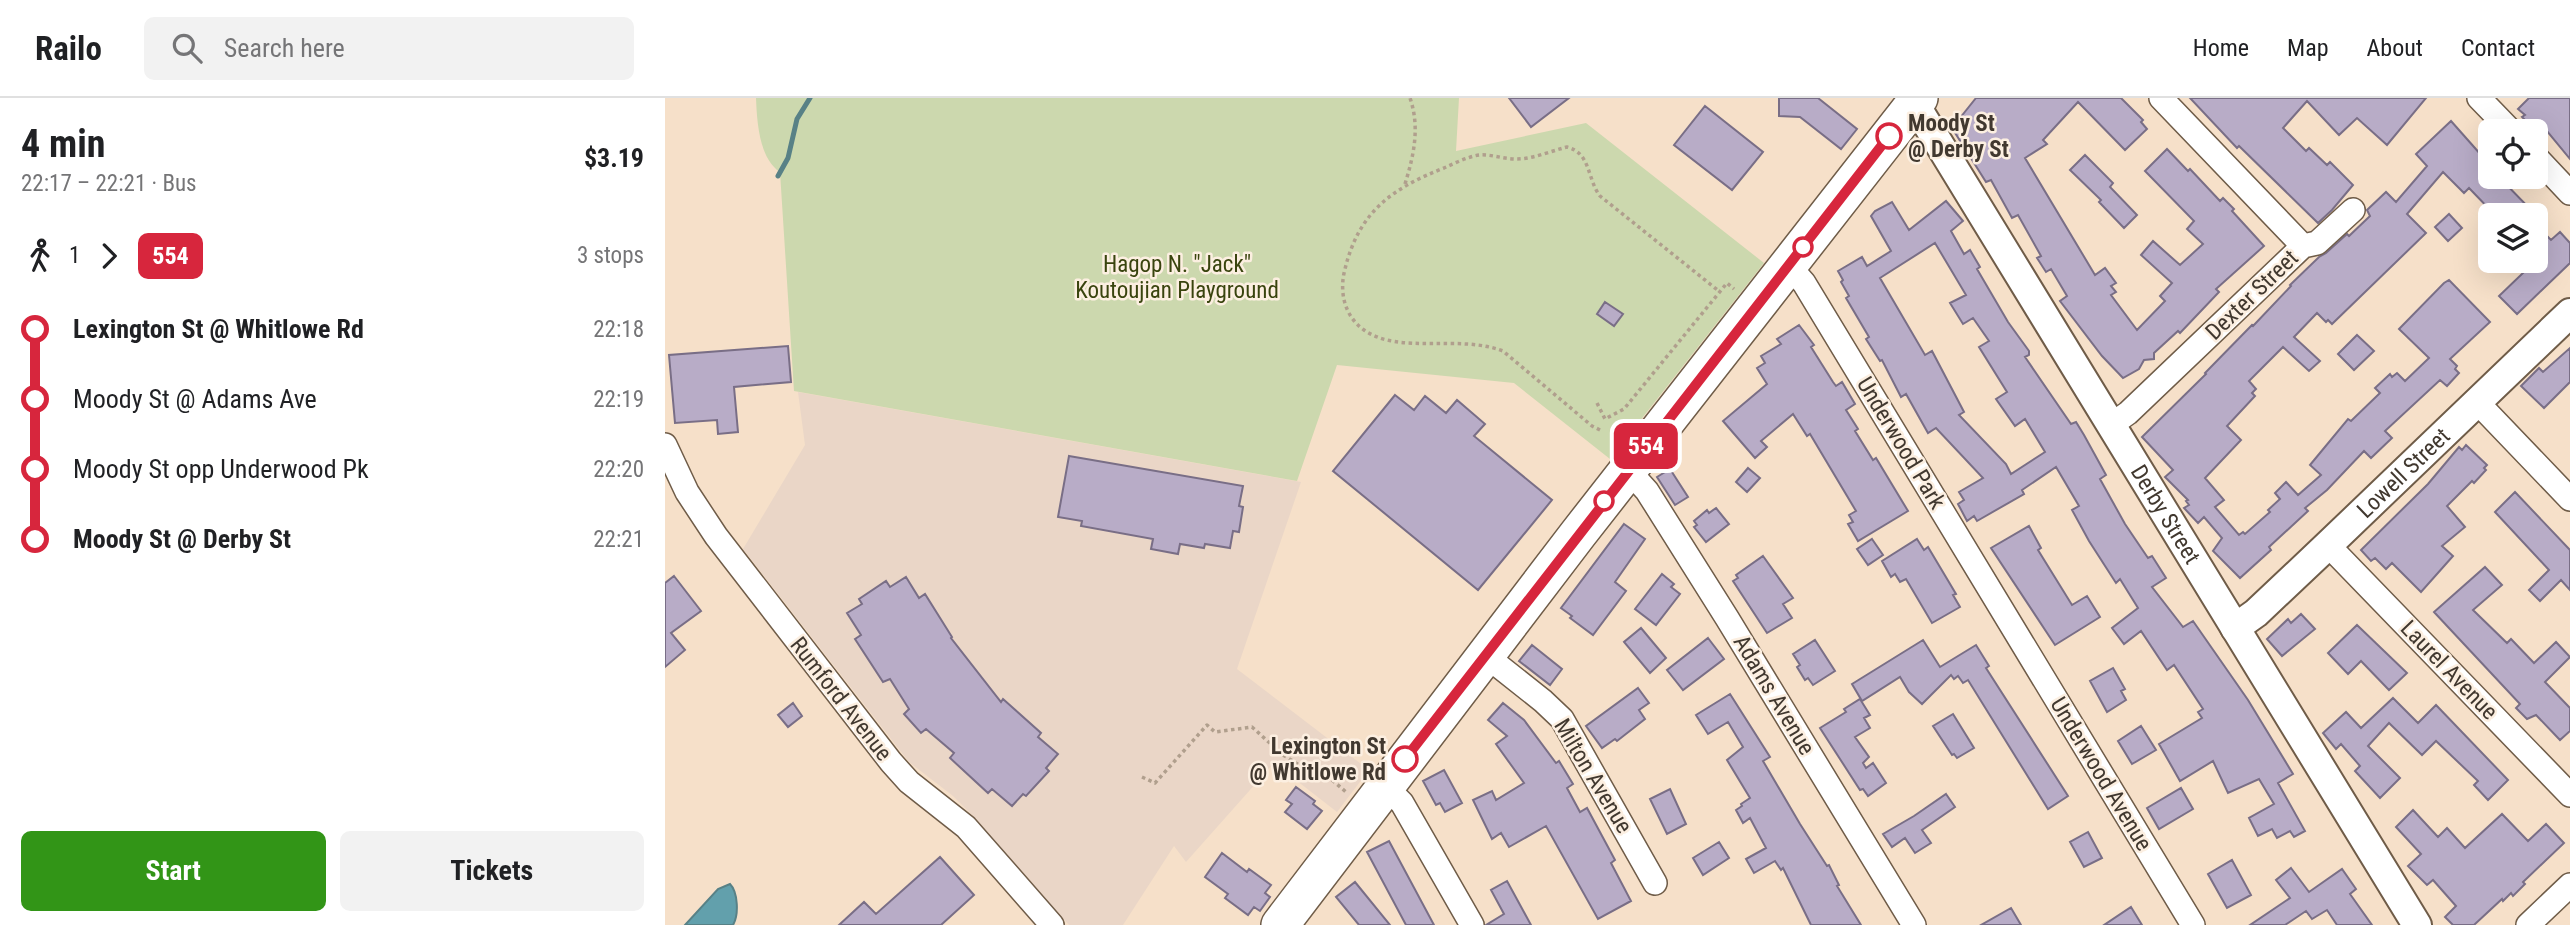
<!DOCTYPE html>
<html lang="en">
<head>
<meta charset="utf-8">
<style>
	body { margin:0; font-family:"Roboto Condensed",sans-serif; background:#f2f2f2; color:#202124; height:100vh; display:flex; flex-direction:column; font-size:26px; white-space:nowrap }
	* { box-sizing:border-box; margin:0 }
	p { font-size:23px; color:#757577 }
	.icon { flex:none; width:38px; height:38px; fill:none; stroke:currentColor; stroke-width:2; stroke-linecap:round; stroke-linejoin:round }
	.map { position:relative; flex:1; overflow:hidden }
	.sheet { display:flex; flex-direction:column; background:#fff; width:665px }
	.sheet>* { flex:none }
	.badge { padding:0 14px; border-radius:10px; font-size:24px; line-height:46px }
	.buttons { position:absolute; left:1813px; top:21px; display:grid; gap:14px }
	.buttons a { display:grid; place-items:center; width:70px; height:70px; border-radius:10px; background:#fff; box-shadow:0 7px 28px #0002; font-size:35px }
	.map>.badge { position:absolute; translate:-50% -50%; box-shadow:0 0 0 4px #fff }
	.legs { display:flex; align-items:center; gap:10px; height:77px; padding:0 21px; font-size:23px }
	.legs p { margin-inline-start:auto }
	.headline { display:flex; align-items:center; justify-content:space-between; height:119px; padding:0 21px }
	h1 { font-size:38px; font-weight:700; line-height:52px }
	.button { display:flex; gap:14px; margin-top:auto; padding:14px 21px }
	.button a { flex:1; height:80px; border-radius:10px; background:#329517; color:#fff; font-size:28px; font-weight:700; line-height:80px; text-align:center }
	.button a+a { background:#f2f2f2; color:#202124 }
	ul { padding:0 21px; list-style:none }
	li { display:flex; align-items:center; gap:24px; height:70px; font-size:26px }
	li i { display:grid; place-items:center; width:10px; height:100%; margin:0 9px; background:currentColor }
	li i::after { content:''; width:18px; height:18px; margin:-9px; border:5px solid; border-radius:50%; background:#fff }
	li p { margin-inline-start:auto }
	li:first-child i { background:linear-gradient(#0000 50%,currentColor 0) }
	li:last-child i { background:linear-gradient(currentColor 50%,#0000 0) }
	header { display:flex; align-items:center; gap:42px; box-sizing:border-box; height:98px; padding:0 35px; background:#fff; border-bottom:2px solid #e0e0e0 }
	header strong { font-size:33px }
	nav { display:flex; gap:38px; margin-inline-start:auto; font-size:24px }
	.search { width:490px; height:63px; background:#f2f2f2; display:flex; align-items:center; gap:18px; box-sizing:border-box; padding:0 24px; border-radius:10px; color:#757577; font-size:26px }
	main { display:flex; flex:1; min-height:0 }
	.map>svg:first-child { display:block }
	.commercial { fill:#ead6c7 }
	.green { fill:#ccd8ae }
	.water { fill:#62a0ac; stroke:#588186; stroke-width:2 }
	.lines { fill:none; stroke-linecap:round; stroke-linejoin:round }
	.stream { stroke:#588186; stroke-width:5 }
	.building { fill:#b8acc7; stroke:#796e86; stroke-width:2; fill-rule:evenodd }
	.minor-casing { stroke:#6f5c48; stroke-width:26 }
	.tertiary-casing { stroke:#6f5c48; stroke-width:32 }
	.primary-casing { stroke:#6f5c48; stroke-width:40 }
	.path { stroke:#b09f8d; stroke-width:3.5; stroke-dasharray:3.5 3.5; stroke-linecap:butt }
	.minor { stroke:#fff; stroke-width:23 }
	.tertiary { stroke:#fff; stroke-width:28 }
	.primary { stroke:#fff; stroke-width:37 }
	.line-1-casing { stroke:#fff; stroke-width:16 }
	.line-1 { stroke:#d7263d; stroke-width:10 }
	.stop-1-dot { fill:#fff; stroke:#d7263d; stroke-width:3.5 }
	.labels { text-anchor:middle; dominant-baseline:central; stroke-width:5; stroke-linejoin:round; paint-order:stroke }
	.stop-label { font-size:23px; font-weight:bold; fill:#41382f; stroke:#fcefe1; text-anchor:start }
	.park-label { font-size:23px; fill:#39440e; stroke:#fcefe1 }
	.street-label { font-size:23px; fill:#41382f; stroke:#fcefe1 }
</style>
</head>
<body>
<header>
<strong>Railo</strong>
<div class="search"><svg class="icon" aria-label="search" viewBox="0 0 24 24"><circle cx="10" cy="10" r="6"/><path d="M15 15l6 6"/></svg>Search here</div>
<nav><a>Home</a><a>Map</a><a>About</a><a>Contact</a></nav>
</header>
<main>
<section class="sheet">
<div class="headline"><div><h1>4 min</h1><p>22:17 – 22:21 · Bus</p></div><b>$3.19</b></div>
<div class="legs"><svg class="icon" aria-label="walk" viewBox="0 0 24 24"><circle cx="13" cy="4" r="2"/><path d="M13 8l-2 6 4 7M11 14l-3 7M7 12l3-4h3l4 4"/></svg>1<svg class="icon" aria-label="forward" viewBox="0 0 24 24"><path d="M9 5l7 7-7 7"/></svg><b class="badge" style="background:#d7263d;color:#fff">554</b><p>3 stops</p></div>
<ul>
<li><i style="color:#d7263d"></i><b>Lexington St @ Whitlowe Rd</b><p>22:18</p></li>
<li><i style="color:#d7263d"></i><span>Moody St @ Adams Ave</span><p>22:19</p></li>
<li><i style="color:#d7263d"></i><span>Moody St opp Underwood Pk</span><p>22:20</p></li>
<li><i style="color:#d7263d"></i><b>Moody St @ Derby St</b><p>22:21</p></li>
</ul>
<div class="button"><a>Start</a><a>Tickets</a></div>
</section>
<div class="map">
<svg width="1905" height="827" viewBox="0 0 1905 827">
	<rect width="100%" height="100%" fill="#f6e0c9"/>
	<path class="commercial" d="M 133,294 L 636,384 L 572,571 L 704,672 L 672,714 L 609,665 L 521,764 L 509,748 L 458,827 L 404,827 L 309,719 L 288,698 L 244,664 L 78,451 L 140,347 Z"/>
	<path class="green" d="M 91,0 L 794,0 L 791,53 L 921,25 L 1099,165 L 945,361 L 849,285 L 672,267 L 632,383 L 129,293 L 115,74 C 94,60 92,24 91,0 Z"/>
	<path class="water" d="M 65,786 C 73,794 74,817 68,827 L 20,827 L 53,791 Z"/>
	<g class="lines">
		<path class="stream" d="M 113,78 L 123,60 L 132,21 L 145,0"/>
	</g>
	<path class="building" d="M 844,0 L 904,0 L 866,29 Z
		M 1114,0 L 1153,0 L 1192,31 L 1176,51 L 1135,19 L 1114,18 Z
		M 1311,0 L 1456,0 L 1478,22 L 1476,24 L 1482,31 L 1460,52 L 1413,4 L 1378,42 L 1382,46 L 1360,60 L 1430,177 L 1440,170 L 1451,185 L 1446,188 L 1451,194 L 1446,197 L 1472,232 L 1500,203 L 1495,198 L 1507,185 L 1476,157 L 1488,143 L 1515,167 L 1538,146 L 1522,131 L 1529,123 L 1480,73 L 1502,51 L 1523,73 L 1525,71 L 1555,103 L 1558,100 L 1569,111 L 1567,113 L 1599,148 L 1551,191 L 1554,194 L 1515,235 L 1513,233 L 1489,255 L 1489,261 L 1479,262 L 1474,271 L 1458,280 L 1437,258 L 1395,203 L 1402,198 L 1386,171 L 1381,174 L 1372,160 L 1376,158 L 1353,117 L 1347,120 L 1326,82 L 1321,84 L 1287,30 Z
		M 1525,0 L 1761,0 L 1722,47 L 1692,20 L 1674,37 L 1642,3 L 1618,30 L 1641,53 L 1644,50 L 1662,67 L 1665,64 L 1688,87 L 1667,112 L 1653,125 L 1574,48 L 1572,50 Z
		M 1864,0 L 1905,0 L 1905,61 L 1882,33 L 1877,39 L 1857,19 L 1860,17 L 1853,11 Z
		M 1040,8 L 1098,54 L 1067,92 L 1009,47 Z
		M 1786,23 L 1817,58 L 1825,51 L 1825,79 L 1834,79 L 1871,117 L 1830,117 L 1804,90 L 1799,95 L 1778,74 L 1742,116 L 1761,135 L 1667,226 L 1663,222 L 1661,224 L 1652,215 L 1629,239 L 1655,263 L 1644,273 L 1618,249 L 1584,283 L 1591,291 L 1587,295 L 1590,298 L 1562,328 L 1576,342 L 1540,380 L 1559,402 L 1550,409 L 1574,437 L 1578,434 L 1580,436 L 1605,414 L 1603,412 L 1615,401 L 1610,395 L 1621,384 L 1633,397 L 1656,377 L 1645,367 L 1683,321 L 1686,323 L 1715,295 L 1710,290 L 1725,276 L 1727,279 L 1732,275 L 1740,283 L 1764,260 L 1734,231 L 1779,185 L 1784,182 L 1825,224 L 1785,261 L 1792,268 L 1790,271 L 1794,275 L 1782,288 L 1775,282 L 1720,333 L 1727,340 L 1706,360 L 1699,353 L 1662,392 L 1640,410 L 1643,413 L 1604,449 L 1606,452 L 1575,480 L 1548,453 L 1557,440 L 1539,419 L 1533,425 L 1519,410 L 1524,407 L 1521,403 L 1523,402 L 1500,379 L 1508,372 L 1477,339 L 1541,276 L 1540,275 L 1587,227 L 1588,228 L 1626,188 L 1625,187 L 1654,159 L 1661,155 L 1682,136 L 1684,138 L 1705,118 L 1702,112 L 1721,94 L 1731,104 L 1762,68 L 1751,56 Z
		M 1420,57 L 1448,85 L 1445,89 L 1472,117 L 1459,130 L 1434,104 L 1436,102 L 1405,72 Z
		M 1281,103 L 1298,123 L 1286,133 L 1299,156 L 1305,152 L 1315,169 L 1312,171 L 1343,224 L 1364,253 L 1364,257 L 1360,259 L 1406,326 L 1411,324 L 1419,337 L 1441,377 L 1435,381 L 1460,426 L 1483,460 L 1487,458 L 1501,480 L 1487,489 L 1518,529 L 1528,523 L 1583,602 L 1628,676 L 1613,685 L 1640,733 L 1629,739 L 1625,733 L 1612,740 L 1607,731 L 1593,738 L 1584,720 L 1609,706 L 1594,681 L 1563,695 L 1548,663 L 1515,683 L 1494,646 L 1537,620 L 1533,614 L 1538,611 L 1509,567 L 1502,572 L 1476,533 L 1459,546 L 1447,530 L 1473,510 L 1455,481 L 1451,485 L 1424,443 L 1407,412 L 1414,408 L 1391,369 L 1357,392 L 1359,396 L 1312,423 L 1309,418 L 1302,423 L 1293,406 L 1299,402 L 1294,394 L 1318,380 L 1271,330 L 1263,335 L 1241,296 L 1236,299 L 1217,262 L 1215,263 L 1201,241 L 1204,239 L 1181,200 L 1184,198 L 1176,184 L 1178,182 L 1173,173 L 1197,159 L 1202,168 L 1226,153 L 1206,118 L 1210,113 L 1227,104 L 1244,132 ZM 1270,145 L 1301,197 L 1285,205 L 1298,226 L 1308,220 L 1324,243 L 1314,249 L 1342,294 L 1331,301 L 1350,328 L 1360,321 L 1380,354 L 1346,376 L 1341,366 L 1294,317 L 1299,314 L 1267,253 L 1260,257 L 1215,180 Z
		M 1784,116 L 1797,130 L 1783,143 L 1770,129 Z
		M 1895,134 L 1905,145 L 1905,165 L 1852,216 L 1834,198 L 1858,175 L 1853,170 L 1860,163 L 1871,163 L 1871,148 L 1882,138 L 1886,142 Z
		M 940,204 L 958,216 L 949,228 L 932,216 Z
		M 1134,227 L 1149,247 L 1146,249 L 1168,284 L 1171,288 L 1177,284 L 1190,306 L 1181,312 L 1193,331 L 1190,333 L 1208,362 L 1211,360 L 1243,413 L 1193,443 L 1183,426 L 1188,424 L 1184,417 L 1191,413 L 1145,336 L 1142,338 L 1128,316 L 1096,343 L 1102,349 L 1090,360 L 1058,323 L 1102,286 L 1092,270 L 1100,265 L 1096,258 L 1116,246 L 1112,241 Z
		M 1692,237 L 1709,253 L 1689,272 L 1673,256 Z
		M 123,248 L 126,284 L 69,289 L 73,334 L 53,336 L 52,322 L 10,325 L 4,257 Z
		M 1905,250 L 1905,284 L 1879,310 L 1856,288 L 1874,270 L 1878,274 Z
		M 730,297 L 749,312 L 760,298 L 781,315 L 792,302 L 820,326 L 809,338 L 887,402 L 813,492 L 668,373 Z
		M 1801,347 L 1822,367 L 1819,370 L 1821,372 L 1809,385 L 1807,383 L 1782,408 L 1800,429 L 1777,448 L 1788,458 L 1756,494 L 1727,465 L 1721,471 L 1710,460 L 1706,463 L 1696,452 L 1763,386 L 1794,349 L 1797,352 Z
		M 404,358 L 578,388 L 574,408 L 578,409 L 574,434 L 568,433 L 565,450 L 540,446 L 539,450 L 515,446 L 513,456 L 486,451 L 488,441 L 416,428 L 417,423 L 393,419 Z
		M 1083,370 L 1095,380 L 1082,394 L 1071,384 Z
		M 1005,371 L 1023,399 L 1010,407 L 992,379 Z
		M 1850,394 L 1905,452 L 1905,492 L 1896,482 L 1875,503 L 1864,492 L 1884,472 L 1830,414 Z
		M 1051,410 L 1064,426 L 1041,444 L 1029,429 L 1032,427 L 1029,423 L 1042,412 L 1044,415 Z
		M 959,426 L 980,441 L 950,484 L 961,493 L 928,537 L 905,520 L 907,518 L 896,510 Z
		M 1364,428 L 1376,450 L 1373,452 L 1407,507 L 1422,498 L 1435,519 L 1390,547 L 1326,450 Z
		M 1207,441 L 1218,457 L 1203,467 L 1192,451 Z
		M 1252,441 L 1259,452 L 1263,449 L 1291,496 L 1288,497 L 1295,509 L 1267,525 L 1241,481 L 1235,484 L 1230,476 L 1226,479 L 1217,463 Z
		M 1098,458 L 1128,500 L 1118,506 L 1127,520 L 1102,535 L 1068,483 L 1073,480 L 1071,477 Z
		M 1820,469 L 1837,487 L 1808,512 L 1842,545 L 1846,541 L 1869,565 L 1891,544 L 1905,559 L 1880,584 L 1905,610 L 1905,633 L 1895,642 L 1871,617 L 1862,621 L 1851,610 L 1855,606 L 1769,514 Z
		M 997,476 L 1009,486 L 1006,489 L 1015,496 L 991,527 L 970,511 Z
		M 9,478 L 36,513 L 6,535 L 20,552 L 0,569 L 0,485 Z
		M 241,479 L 254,500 L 260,496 L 287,539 L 286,540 L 336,604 L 338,601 L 376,635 L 373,639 L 393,656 L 381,670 L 384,673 L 361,698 L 358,696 L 347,708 L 327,691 L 323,695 L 285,660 L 289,655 L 261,631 L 256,635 L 239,616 L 244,611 L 225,581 L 218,584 L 190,541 L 196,537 L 182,515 L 197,506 L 194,501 L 221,483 L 225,489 Z
		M 1636,516 L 1650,531 L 1617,558 L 1602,541 L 1623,521 L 1626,525 Z
		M 1692,527 L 1742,575 L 1724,592 L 1696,563 L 1683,576 L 1663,555 Z
		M 976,530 L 1001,560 L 985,575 L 959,544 Z
		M 1043,540 L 1059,561 L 1018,592 L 1002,572 Z
		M 1150,542 L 1170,573 L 1148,587 L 1143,580 L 1140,582 L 1132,569 L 1135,567 L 1128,556 Z
		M 1258,542 L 1275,569 L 1311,547 L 1324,568 L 1321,570 L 1403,698 L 1383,711 L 1303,582 L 1298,585 L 1293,578 L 1289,581 L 1286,577 L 1257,606 L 1244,594 L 1235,579 L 1197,603 L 1187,586 Z
		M 867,547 L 897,571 L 885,587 L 854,563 Z
		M 1448,570 L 1460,591 L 1456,593 L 1461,602 L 1442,614 L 1425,583 Z
		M 973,590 L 984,605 L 974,612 L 980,621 L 952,643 L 950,641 L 937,650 L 921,628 Z
		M 1065,596 L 1105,659 L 1098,663 L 1135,726 L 1162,768 L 1164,767 L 1174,787 L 1172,788 L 1196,827 L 1146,827 L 1118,770 L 1116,772 L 1110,763 L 1089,775 L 1081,761 L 1101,750 L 1085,720 L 1078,725 L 1071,712 L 1077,708 L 1076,706 L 1085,700 L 1062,662 L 1078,649 L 1063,624 L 1043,636 L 1031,617 Z
		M 1728,600 L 1753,625 L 1771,607 L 1843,682 L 1823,702 L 1809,687 L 1813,683 L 1771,643 L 1757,657 L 1724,625 L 1703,648 L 1735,680 L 1715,700 L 1690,673 L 1695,668 L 1676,646 L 1671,651 L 1658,635 L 1681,614 L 1696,630 Z
		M 1195,601 L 1205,617 L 1199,620 L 1205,630 L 1190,639 L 1204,659 L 1198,665 L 1201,670 L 1208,665 L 1221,685 L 1203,698 L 1198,691 L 1195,692 L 1155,630 L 1181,614 L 1179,611 Z
		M 128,605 L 137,618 L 123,629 L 113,617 Z
		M 838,605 L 859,622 L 891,665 L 894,663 L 908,686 L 902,690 L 915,714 L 922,710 L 950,762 L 946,765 L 966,803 L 933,821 L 881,728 L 844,749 L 836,735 L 827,741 L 808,702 L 827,693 L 831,702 L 859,685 L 831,646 L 842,638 L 823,622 Z
		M 1288,616 L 1309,650 L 1292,660 L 1289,656 L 1287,657 L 1268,628 Z
		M 1476,628 L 1491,652 L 1467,666 L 1453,643 Z
		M 779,672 L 797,705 L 780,714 L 775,705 L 771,707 L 758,683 Z
		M 631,689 L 650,703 L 648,706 L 657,713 L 642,731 L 620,714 L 627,706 L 621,702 Z
		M 1516,690 L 1528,711 L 1494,731 L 1482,710 Z
		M 1005,691 L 1021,726 L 1002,736 L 985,701 Z
		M 1281,696 L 1290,709 L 1257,732 L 1266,745 L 1250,755 L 1240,740 L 1227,749 L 1218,736 L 1249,718 Z
		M 1748,712 L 1773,739 L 1782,730 L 1800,750 L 1837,716 L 1863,743 L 1881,726 L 1899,745 L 1858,784 L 1860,786 L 1848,798 L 1846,795 L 1838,803 L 1837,801 L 1809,827 L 1788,827 L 1780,819 L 1791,808 L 1768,782 L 1762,787 L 1743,768 L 1756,756 L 1731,729 Z
		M 1423,734 L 1437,760 L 1419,769 L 1405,744 Z
		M 724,743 L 769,827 L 741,827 L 702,754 Z
		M 1054,744 L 1064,760 L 1038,777 L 1028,760 Z
		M 557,755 L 582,774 L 584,771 L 606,787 L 600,795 L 605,799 L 595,813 L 589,809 L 583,817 L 560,800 L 563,796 L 540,779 Z
		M 275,759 L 309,797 L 276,827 L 174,827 L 199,804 L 211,816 Z
		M 1567,762 L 1586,797 L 1562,810 L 1543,776 Z
		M 1626,770 L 1644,794 L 1677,771 L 1691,791 L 1685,796 L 1707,827 L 1672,827 L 1662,812 L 1647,821 L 1641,813 L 1620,827 L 1585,827 L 1625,800 L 1611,782 Z
		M 842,783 L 866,827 L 821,827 L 839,816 L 826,792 Z
		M 690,784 L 725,827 L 694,827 L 671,799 Z
		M 1466,809 L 1477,827 L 1439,827 Z
		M 1346,810 L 1356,827 L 1316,827 Z"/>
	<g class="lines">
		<g class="minor-casing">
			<path id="minor" d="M 1496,0 L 1638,148
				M 1814,0 L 1846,33
				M 1871,59 L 1905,95
				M 1638,148 L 1652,145 L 1688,112
				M 1123,167 L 1139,185 L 1528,827
				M 1813,305 L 1905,401
				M 1446,327 L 1463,315 L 1638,148
				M 0,347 L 22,394 L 51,438 L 226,664 L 244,684 L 301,729 L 387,827
				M 963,372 L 982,393 L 1062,520 L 1249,827
				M 1663,447 L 1905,697
				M 820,557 L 878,603 L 897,621 L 990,785
				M 720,688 L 737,705 L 807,827
				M 1863,827 L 1905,787"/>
		</g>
		<g class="tertiary-casing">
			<g id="tertiary">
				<path id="s1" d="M 1246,0 L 1752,827"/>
				<path id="s2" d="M 1570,530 L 1591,515 L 1663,447 L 1905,215"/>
			</g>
		</g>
		<g class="primary-casing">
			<path id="primary" d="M 615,827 L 913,436 L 1254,0"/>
		</g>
		<path class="path" d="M 740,86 C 749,57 755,29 745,0
			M 932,305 L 940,321 L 959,311 L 1062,185 L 1069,191
			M 935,332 L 927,328 L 838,253 C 794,236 734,257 699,232 C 679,218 674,193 680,171 C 694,113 728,90 779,70 C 790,65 802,59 814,57 C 826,56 838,61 851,61 C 868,61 886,53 902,49 C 926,55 922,81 935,98 L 1055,194
			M 477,679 L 490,685 L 542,627 L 550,634 L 587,629 L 618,657 L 639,670 L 659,675 L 681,694"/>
		<use href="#minor" class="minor"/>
		<use href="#tertiary" class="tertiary"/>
		<use href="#primary" class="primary"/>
	</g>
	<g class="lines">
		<g class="line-1-casing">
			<path id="line-1" d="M 740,661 L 1224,38"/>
		</g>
		<use href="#line-1" class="line-1"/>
	</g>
	<g class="stop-1-dot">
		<circle cx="1224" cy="38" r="12"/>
		<circle cx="1138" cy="149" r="9"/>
		<circle cx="939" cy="403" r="9"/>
		<circle cx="740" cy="661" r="12"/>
	</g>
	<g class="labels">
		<g class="stop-label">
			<text x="1243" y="25">Moody St<tspan x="1243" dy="26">@ Derby St</tspan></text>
			<text x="721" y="648" text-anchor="end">Lexington St<tspan x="721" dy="26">@ Whitlowe Rd</tspan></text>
		</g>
		<g class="park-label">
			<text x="512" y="166">Hagop N. "Jack"<tspan x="512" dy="26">Koutoujian Playground</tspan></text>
		</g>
		<g class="street-label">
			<text transform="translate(1587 197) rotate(-44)">Dexter Street</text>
			<text transform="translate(1236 345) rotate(59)">Underwood Park</text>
			<text stroke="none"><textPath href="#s2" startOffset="229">Lowell Street</textPath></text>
			<text stroke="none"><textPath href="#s1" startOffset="488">Derby Street</textPath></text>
			<text transform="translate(1784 572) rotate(46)">Laurel Avenue</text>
			<text transform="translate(1109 597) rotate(59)">Adams Avenue</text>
			<text transform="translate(176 601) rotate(52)">Rumford Avenue</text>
			<text transform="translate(1436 676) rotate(59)">Underwood Avenue</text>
			<text transform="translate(928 678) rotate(59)">Milton Avenue</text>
		</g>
	</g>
</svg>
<div class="buttons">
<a><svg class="icon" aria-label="locate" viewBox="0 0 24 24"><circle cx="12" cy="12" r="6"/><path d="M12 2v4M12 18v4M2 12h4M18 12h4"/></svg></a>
<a><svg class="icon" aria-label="layers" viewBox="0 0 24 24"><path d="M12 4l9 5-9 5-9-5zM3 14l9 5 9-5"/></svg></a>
</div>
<b class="badge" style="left:981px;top:348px;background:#d7263d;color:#fff">554</b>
</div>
</main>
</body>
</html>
